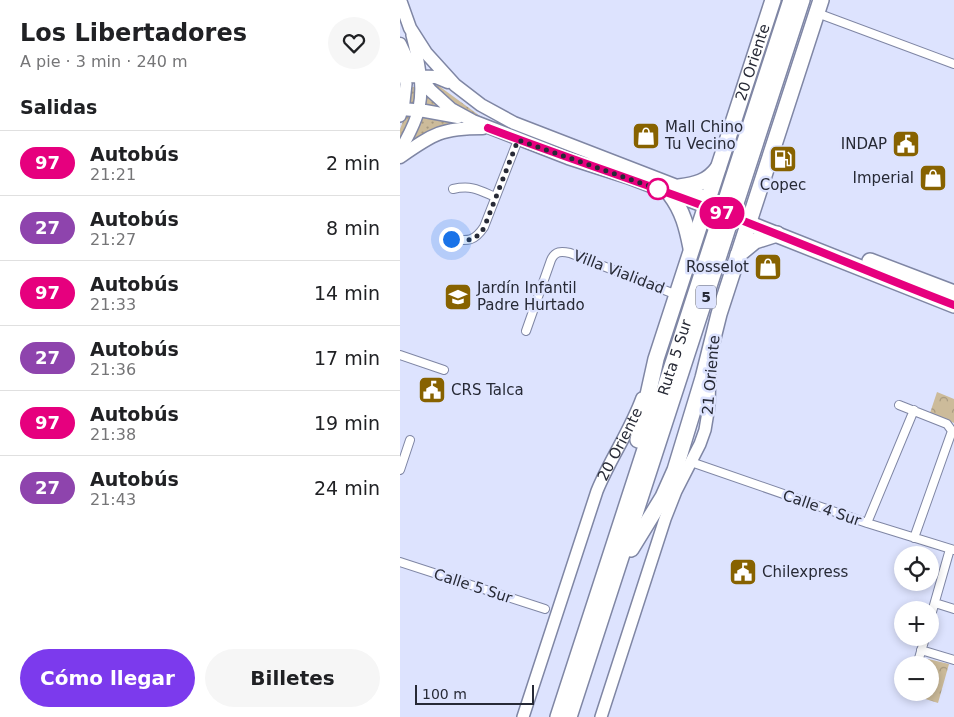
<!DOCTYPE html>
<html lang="es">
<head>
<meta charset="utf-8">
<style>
	body { margin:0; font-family:"DejaVu Sans",sans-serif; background:#f6f6f6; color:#202124; height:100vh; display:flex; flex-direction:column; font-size:19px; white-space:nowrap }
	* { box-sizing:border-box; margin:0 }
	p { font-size:16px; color:#757577 }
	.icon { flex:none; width:28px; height:28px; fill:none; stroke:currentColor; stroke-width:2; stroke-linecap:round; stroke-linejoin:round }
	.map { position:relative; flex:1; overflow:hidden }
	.sheet { display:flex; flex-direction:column; background:#fff; width:400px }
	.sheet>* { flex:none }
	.badge { padding:0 10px; border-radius:16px; font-size:18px; line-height:32px }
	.controls { position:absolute; left:494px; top:546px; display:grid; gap:10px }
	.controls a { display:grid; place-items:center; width:45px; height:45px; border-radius:50%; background:#fff; box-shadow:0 2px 8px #0003; font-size:25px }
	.scale { position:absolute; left:15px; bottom:12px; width:119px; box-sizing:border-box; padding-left:5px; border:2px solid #272a36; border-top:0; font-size:14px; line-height:18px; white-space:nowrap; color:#272a36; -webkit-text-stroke:4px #dde3fe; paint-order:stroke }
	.you { position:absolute; width:25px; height:25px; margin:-12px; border:4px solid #fff; border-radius:50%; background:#1a73e8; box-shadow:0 0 0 8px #1a73e833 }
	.map>.badge { position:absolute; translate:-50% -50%; box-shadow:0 0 0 2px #fff }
	h2 { padding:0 20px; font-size:19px; line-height:45px }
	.round { display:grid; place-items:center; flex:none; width:52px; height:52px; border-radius:26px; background:#f6f6f6 }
	.overview { display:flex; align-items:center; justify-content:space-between; height:85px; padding:0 20px }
	h1 { font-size:24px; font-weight:800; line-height:38px }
	.primary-button { display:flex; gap:10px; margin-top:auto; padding:10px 20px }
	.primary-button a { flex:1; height:58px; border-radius:30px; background:#7c3aed; color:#fff; font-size:20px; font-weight:800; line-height:58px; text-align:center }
	.primary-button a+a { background:#f6f6f6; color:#202124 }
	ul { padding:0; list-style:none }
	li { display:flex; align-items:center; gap:15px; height:65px; padding:0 20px; border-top:1px solid #e0e0e0 }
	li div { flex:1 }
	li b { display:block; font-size:19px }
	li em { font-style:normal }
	li .badge { min-width:55px; font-weight:700; text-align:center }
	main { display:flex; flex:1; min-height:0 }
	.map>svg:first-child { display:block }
	.grass { fill:url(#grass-dots) }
	.park { fill:url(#park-crowns) }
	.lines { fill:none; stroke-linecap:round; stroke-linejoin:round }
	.street-casing { stroke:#7f86a4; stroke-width:10 }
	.secondary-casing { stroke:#7f86a4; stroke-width:14 }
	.primary-casing { stroke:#7f86a4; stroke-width:15 }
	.highway-casing { stroke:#7f86a4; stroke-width:18 }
	.street { stroke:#fff; stroke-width:8 }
	.secondary { stroke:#fff; stroke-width:11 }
	.primary { stroke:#fff; stroke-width:12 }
	.highway { stroke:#fff; stroke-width:15 }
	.highway-bridge-casing { stroke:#7f86a4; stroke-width:18; stroke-linecap:butt }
	.highway-bridge { stroke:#fff; stroke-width:15 }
	.line-casing { stroke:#fff; stroke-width:11 }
	.line { stroke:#e6007e; stroke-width:8 }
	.walk { stroke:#272a36; stroke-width:5; stroke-dasharray:0 9 }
	.stop-dot { fill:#fff; stroke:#e6007e; stroke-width:2.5 }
	.labels { text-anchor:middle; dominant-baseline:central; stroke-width:5; stroke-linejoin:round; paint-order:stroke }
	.shield { fill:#dde3fe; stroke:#5e6272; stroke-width:1 }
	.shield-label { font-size:14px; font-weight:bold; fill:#272a36 }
	.street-label { font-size:15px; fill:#272a36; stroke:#dde3fe }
	.poi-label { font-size:15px; fill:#272a36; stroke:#dde3fe; text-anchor:start }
</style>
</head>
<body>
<main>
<section class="sheet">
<div class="overview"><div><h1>Los Libertadores</h1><p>A pie · 3 min · 240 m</p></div><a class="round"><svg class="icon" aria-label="heart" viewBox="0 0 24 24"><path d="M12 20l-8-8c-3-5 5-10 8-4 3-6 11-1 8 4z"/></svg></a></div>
<h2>Salidas</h2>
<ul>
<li><span class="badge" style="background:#e6007e;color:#fff">97</span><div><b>Autobús</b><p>21:21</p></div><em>2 min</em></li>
<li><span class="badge" style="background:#8e44ad;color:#fff">27</span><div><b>Autobús</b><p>21:27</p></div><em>8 min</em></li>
<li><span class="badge" style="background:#e6007e;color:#fff">97</span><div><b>Autobús</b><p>21:33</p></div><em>14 min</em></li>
<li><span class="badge" style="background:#8e44ad;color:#fff">27</span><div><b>Autobús</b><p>21:36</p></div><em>17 min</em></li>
<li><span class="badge" style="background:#e6007e;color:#fff">97</span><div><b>Autobús</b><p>21:38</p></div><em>19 min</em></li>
<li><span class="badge" style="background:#8e44ad;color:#fff">27</span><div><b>Autobús</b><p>21:43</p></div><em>24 min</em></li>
</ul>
<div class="primary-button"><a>Cómo llegar</a><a>Billetes</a></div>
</section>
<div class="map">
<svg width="554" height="717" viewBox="0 0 554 717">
	<defs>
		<pattern id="grass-dots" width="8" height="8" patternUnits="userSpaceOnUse" patternTransform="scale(1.25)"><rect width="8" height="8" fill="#ccbb9a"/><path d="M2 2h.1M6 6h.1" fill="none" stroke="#a6987e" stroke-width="1.8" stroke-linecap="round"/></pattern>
		<pattern id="park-crowns" width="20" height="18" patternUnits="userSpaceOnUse" patternTransform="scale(1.25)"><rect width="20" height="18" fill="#ccbb9a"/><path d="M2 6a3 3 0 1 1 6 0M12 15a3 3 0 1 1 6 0" fill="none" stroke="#a6987e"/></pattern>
	</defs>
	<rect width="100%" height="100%" fill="#dde3fe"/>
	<path class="grass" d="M 28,82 L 39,86 L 80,116 L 100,126 L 66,114 Z
		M 10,87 L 19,87 L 57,123 L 0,155 L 0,129 L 9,106 Z"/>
	<path class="park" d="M 537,392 L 554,399 L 554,423 L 530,413 Z
		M 528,659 L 549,664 L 538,703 L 513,695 L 514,693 L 530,692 L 530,665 L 523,665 Z"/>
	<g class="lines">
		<g class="street-casing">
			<path id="street" d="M 417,13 L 554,64
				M 53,189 C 72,185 79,190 95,197
				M 51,239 C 68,241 74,242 84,227 L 118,140
				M 126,331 L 151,260 C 155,251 161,251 170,253 L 277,295
				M 0,355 L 44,370
				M 499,405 L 547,424 L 552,431 L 514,538
				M 291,462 L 467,523 L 554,550
				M 0,470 L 10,440
				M 467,523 L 514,410
				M 0,562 L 145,609
				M 535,603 L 554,609
				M 530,619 L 550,549
				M 521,650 L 554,660
				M 517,665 L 525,638"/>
		</g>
		<g class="secondary-casing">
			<g id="secondary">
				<path d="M 0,116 L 4,102 L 6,84 L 0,49"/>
				<path d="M 0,151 C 7,138 16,123 19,108 C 24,84 18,58 12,35"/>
				<path id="s1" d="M 123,717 L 197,491 C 210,459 230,431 242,398"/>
				<path d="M 201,717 L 265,519 L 276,491 L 300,444 L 305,430 L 309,406 L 310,366"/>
			</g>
		</g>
		<g class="primary-casing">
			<path id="primary" d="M 0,0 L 10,28 L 26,53 L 55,85 L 81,105 L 114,123 L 308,198
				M 0,44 L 8,61 L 30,90 L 51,109 L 73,121 L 168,158 L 227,177 L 306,207
				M 6,76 L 36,77 L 48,82
				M 2,109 L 25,111 L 58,117
				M 0,157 C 33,134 41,128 83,128"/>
		</g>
		<g class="highway-casing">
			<g id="highway">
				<path d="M 279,187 C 295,185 308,182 318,168"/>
				<path d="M 270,194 C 283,211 287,228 291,248"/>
				<path d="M 340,220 L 554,305"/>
				<path d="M 338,255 L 355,241 L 377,234"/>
				<path d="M 470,261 L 554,293"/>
				<path id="s2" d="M 238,440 L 256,359 L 373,0"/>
				<path d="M 231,549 L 263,497 L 275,470 L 303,378 L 319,314 L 421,0"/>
				<path id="s3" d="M 158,717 L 391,0"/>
				<path d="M 169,717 L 402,0"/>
			</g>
		</g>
		<use href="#street" class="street"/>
		<use href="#secondary" class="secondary"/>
		<use href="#primary" class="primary"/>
		<use href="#highway" class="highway"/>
		<g class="highway-bridge-casing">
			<path id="highway-bridge" d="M 313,210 L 340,220"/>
		</g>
		<use href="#highway-bridge" class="highway-bridge"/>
	</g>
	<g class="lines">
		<g class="line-casing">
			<path id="line" d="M 88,128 C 177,162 268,191 356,226 C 423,252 488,280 554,305"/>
		</g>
		<use href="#line" class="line"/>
		<path class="walk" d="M 51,239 C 68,241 74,242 84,228 L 118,140 L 258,189"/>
	</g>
	<defs>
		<g id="shop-square" transform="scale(1.4375)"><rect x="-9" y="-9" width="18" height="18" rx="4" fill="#876200" stroke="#dde3fe"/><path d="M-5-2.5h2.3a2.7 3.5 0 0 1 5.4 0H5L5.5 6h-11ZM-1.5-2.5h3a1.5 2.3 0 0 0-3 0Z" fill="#fff"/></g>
		<g id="civic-square" transform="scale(1.4375)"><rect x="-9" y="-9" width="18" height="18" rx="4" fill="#876200" stroke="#dde3fe"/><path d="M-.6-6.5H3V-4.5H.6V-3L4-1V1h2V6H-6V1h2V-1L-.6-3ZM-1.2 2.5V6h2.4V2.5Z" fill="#fff"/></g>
		<g id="fuel-square" transform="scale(1.4375)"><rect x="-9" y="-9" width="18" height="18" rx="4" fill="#876200" stroke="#dde3fe"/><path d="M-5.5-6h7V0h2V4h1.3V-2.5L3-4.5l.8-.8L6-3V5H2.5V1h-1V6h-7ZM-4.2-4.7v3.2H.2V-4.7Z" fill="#fff"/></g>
		<g id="school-square" transform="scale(1.4375)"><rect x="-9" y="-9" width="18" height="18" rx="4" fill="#876200" stroke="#dde3fe"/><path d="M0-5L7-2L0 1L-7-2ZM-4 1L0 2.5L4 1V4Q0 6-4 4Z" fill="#fff"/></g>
	</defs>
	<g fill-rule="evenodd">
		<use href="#shop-square" x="246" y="136"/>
		<use href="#civic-square" x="506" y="144"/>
		<use href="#fuel-square" x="383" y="159"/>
		<use href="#shop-square" x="533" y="178"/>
		<use href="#shop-square" x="368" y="267"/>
		<use href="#school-square" x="58" y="297"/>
		<use href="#civic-square" x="32" y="390"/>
		<use href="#civic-square" x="343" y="572"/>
	</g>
	<circle class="stop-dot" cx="258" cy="189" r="10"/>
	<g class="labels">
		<rect class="shield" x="296" y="285.5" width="20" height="23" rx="4"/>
		<g class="shield-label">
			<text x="306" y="297">5</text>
		</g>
		<g class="street-label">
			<text stroke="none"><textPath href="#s2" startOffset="395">20 Oriente</textPath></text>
			<text transform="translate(219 272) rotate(21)">Villa Vialidad</text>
			<text stroke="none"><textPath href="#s3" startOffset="378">Ruta 5 Sur</textPath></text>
			<text transform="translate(311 375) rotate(-85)">21 Oriente</text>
			<text stroke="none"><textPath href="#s1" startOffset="290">20 Oriente</textPath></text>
			<text transform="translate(422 508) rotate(19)">Calle 4 Sur</text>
			<text transform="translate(73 586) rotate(18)">Calle 5 Sur</text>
		</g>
		<g class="poi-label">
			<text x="265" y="127">Mall Chino<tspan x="265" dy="17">Tu Vecino</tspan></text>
			<text x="487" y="144" text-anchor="end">INDAP</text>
			<text x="514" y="178" text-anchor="end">Imperial</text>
			<text x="383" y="185" text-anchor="middle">Copec</text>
			<text x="349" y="267" text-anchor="end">Rosselot</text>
			<text x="77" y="288">Jardín Infantil<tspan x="77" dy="17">Padre Hurtado</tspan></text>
			<text x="51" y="390">CRS Talca</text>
			<text x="362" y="572">Chilexpress</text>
		</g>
	</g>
</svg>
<div class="controls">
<a><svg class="icon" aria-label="locate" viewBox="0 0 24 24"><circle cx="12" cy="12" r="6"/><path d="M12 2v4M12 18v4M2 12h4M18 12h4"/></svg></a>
<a>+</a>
<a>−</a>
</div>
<div class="scale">100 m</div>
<div class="you" style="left:51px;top:239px"></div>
<b class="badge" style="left:322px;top:213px;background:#e6007e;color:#fff">97</b>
</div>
</main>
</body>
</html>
